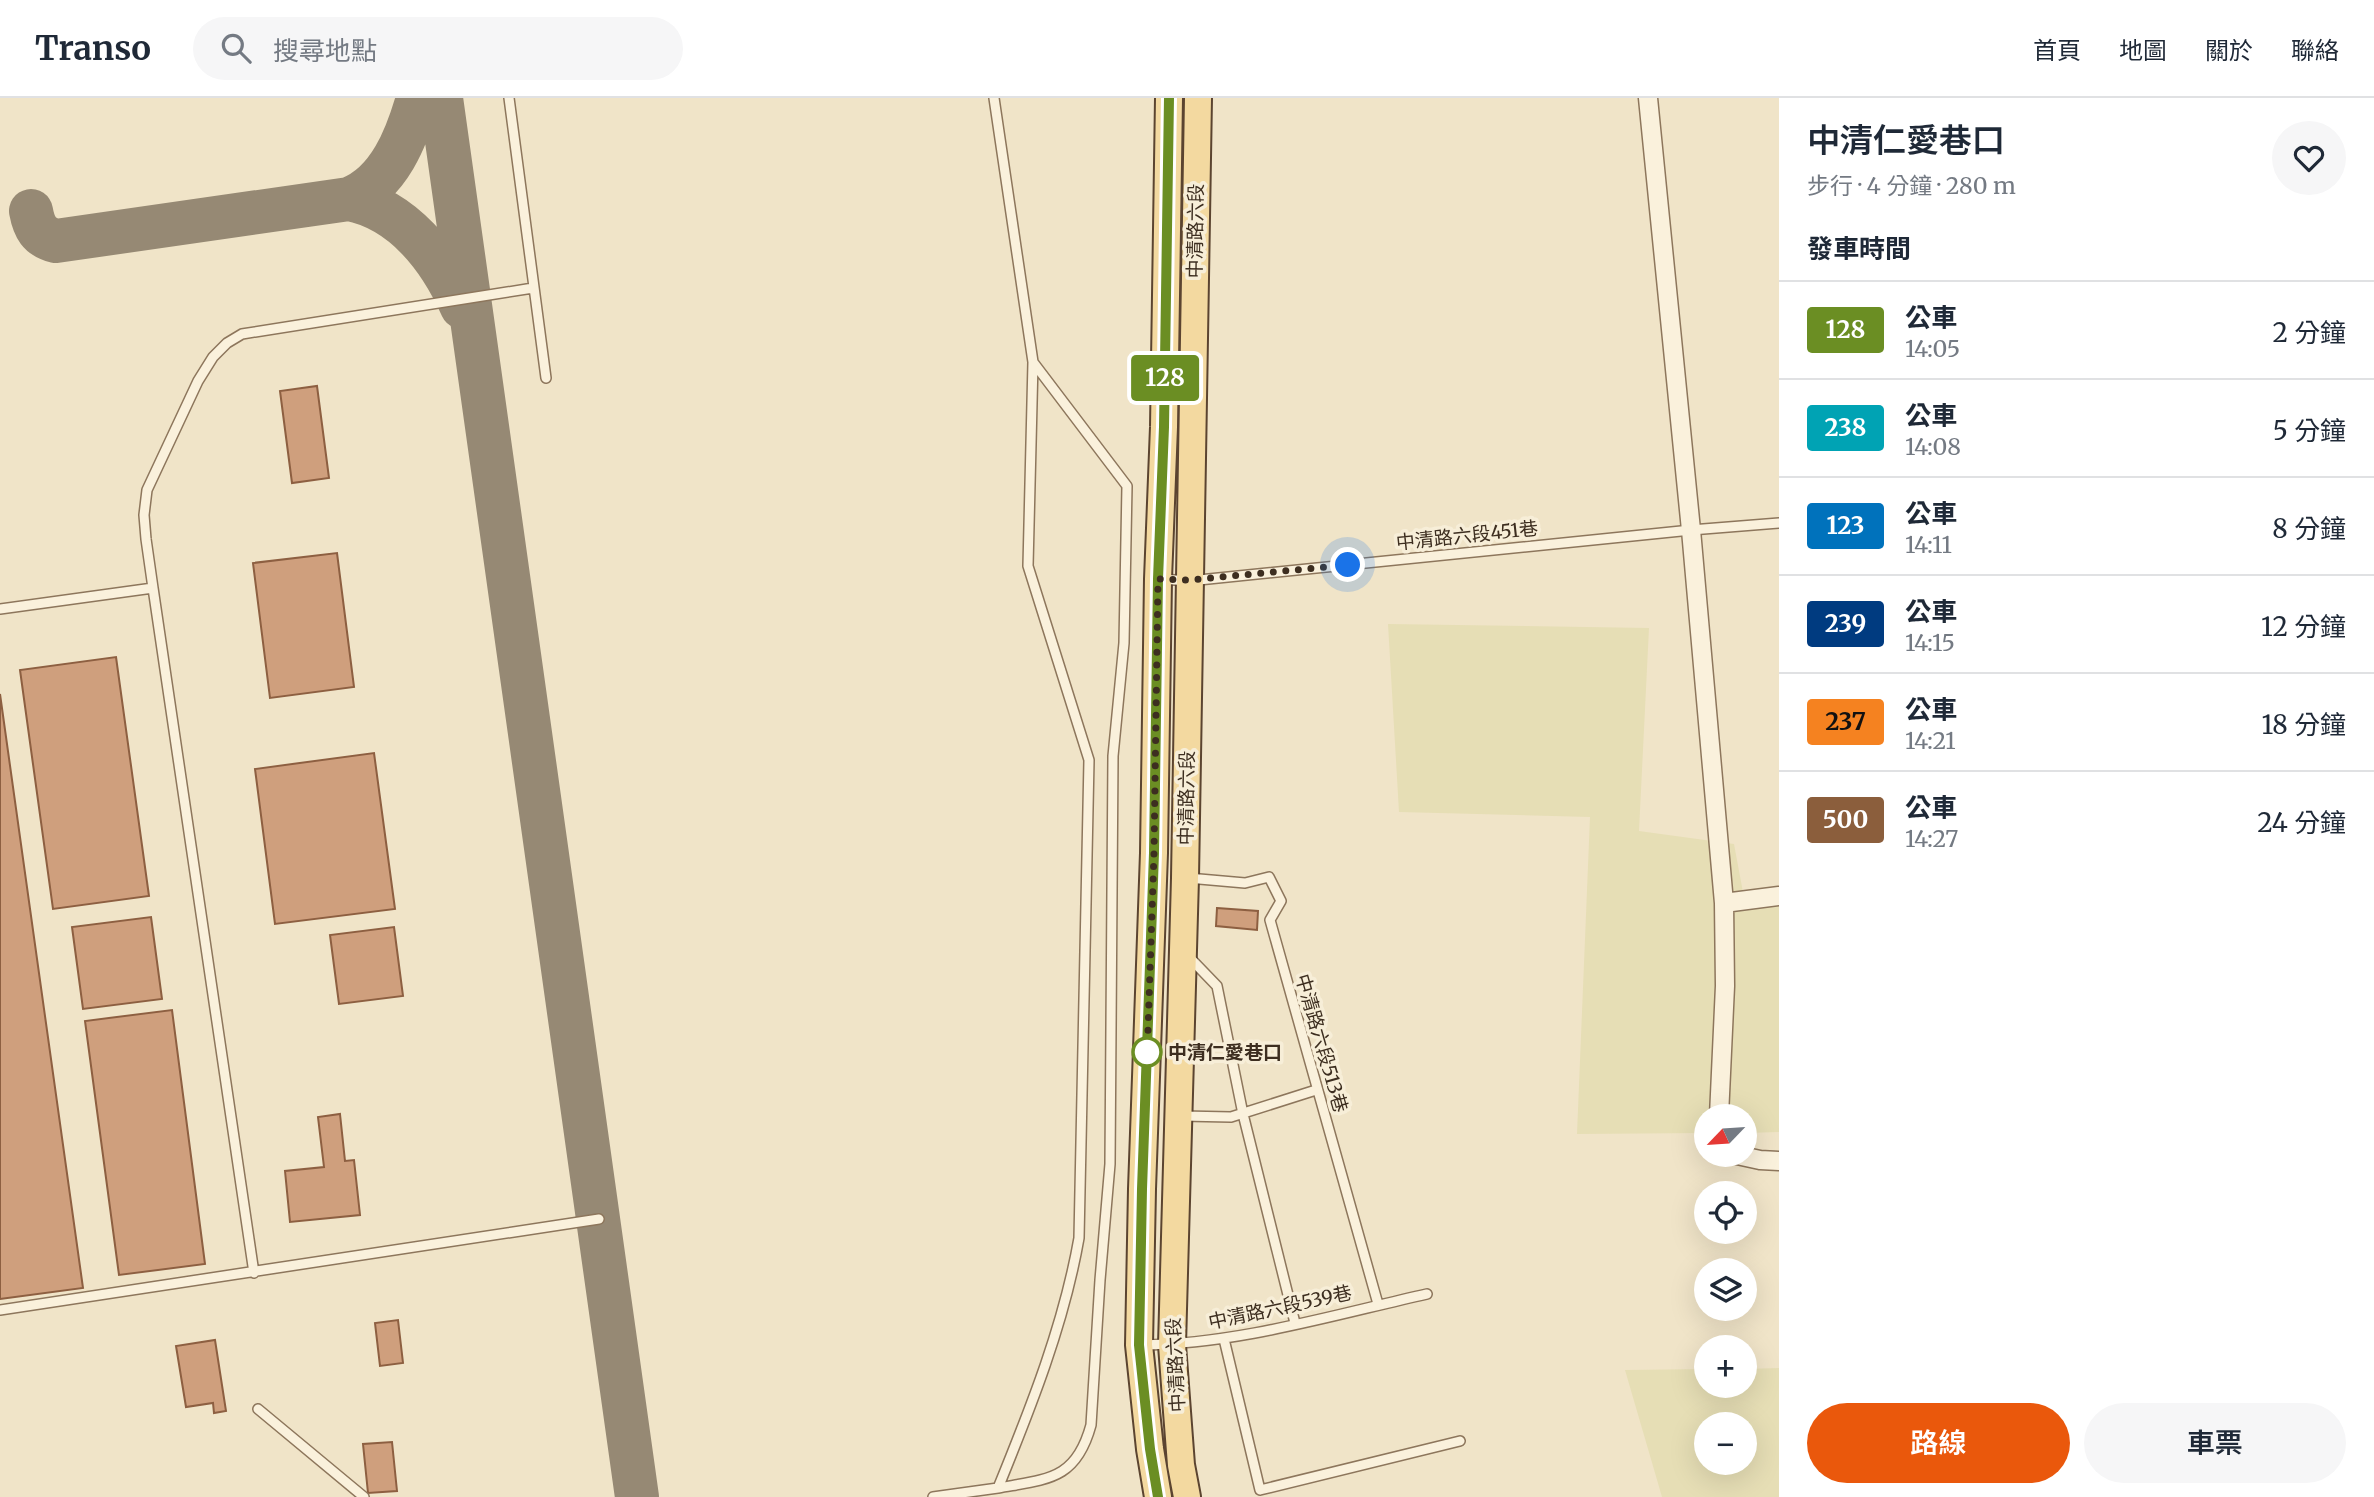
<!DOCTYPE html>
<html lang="zh-TW">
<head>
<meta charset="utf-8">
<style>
	body { margin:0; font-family:Merriweather,"Noto Sans TC",serif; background:#f6f6f7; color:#1f2937; height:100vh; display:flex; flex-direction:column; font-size:26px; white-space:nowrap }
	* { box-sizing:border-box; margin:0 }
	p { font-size:23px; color:#747a83 }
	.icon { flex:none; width:38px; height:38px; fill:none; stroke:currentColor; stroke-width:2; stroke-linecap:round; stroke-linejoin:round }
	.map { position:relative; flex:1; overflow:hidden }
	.drawer { display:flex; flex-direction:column; background:#fff; width:595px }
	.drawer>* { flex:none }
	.badge { padding:0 14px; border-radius:5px; font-size:24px; line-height:46px }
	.needle { width:46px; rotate:245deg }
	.buttons { position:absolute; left:1694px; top:1006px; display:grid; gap:14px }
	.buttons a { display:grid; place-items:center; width:63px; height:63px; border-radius:50%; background:#fff; box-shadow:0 7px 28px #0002; font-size:35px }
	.you { position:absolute; width:35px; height:35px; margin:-18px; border:5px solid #fff; border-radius:50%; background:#1a73e8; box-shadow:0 0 0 10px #1a73e833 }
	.map>.badge { position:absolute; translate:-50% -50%; box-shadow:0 0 0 4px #fff }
	h2 { padding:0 28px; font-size:26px; line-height:63px }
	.round { display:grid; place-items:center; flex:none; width:74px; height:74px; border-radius:37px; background:#f6f6f7 }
	.summary { display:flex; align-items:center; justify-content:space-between; height:119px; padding:0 28px }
	h1 { font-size:33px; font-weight:600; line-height:52px }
	.action { display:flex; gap:14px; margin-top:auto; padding:14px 28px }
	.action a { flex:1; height:80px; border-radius:42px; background:#ea580c; color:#fff; font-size:28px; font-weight:600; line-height:80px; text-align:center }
	.action a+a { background:#f6f6f7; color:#1f2937 }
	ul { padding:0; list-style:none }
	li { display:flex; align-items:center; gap:21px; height:98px; padding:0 28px; border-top:2px solid #e0e1e3 }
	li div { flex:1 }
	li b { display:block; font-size:26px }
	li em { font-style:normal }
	li .badge { min-width:77px; font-weight:700; text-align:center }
	header { display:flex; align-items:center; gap:42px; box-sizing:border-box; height:98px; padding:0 35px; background:#fff; border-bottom:2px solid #e0e1e3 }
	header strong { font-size:33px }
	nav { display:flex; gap:38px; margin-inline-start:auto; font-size:24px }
	.search { width:490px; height:63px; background:#f6f6f7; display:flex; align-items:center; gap:18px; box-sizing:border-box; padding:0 24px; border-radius:38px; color:#747a83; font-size:26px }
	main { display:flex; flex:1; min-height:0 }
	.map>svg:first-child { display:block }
	.farmland { fill:#e6deb5; fill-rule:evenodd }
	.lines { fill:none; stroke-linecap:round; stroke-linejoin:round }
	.taxiway { stroke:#968974; stroke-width:44 }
	.building { fill:#cf9f7d; stroke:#8d5f41; stroke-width:2 }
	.service-casing { stroke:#8d765c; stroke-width:12 }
	.minor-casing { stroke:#8d765c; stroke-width:21 }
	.primary-casing { stroke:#5b4430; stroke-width:30 }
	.service { stroke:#faf1dc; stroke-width:9 }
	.minor { stroke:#faf1dc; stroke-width:18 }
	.primary { stroke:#f3d9a0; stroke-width:26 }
	.line-casing { stroke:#fff; stroke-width:16 }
	.line { stroke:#6b8e23; stroke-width:10 }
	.walk { stroke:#3d2e20; stroke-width:7; stroke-dasharray:0 12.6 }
	.stop-dot { fill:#fff; stroke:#6b8e23; stroke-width:3.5 }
	.labels { text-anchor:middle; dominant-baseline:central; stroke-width:7; stroke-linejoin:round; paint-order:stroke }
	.street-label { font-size:19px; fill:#3d2e20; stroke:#f7eed8 }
	.stop-label { font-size:19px; font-weight:bold; fill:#3d2e20; stroke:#f7eed8; text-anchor:start }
</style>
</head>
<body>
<header>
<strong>Transo</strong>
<div class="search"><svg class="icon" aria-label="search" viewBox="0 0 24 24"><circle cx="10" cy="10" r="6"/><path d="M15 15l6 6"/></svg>搜尋地點</div>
<nav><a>首頁</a><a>地圖</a><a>關於</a><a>聯絡</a></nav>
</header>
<main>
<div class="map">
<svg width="1779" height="1399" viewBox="0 0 1779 1399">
	<rect width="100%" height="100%" fill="#f0e4c8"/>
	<path class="farmland" d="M 1388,526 L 1649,530 L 1639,733 L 1734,746 L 1745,805 L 1779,804 L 1779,1034 L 1745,1035 L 1745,1018 L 1706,1018 L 1706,1035 L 1577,1036 L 1590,719 L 1399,714 Z
		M 1779,1270 L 1779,1399 L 1662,1399 L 1625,1272 L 1706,1271 L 1706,1288 L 1745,1288 L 1745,1271 ZM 1706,1326 L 1745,1326 L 1745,1365 L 1706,1365 Z"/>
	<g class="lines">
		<path class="taxiway" d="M 441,0 L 637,1399
			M 349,101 C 404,112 440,160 462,209
			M 31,113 C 34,129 39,139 56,143 L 349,101 C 389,86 407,39 418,0"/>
	</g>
	<path class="building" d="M 317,288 L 329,380 L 292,385 L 280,293 Z
		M 337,455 L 354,589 L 270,600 L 253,465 Z
		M 116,559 L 149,798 L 53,811 L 20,572 Z
		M 0,596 L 83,1190 L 0,1201 Z
		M 374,655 L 395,811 L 275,826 L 255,671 Z
		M 1217,810 L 1258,813 L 1257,832 L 1216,828 Z
		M 151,819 L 162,901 L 83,911 L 72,829 Z
		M 394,829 L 403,898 L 339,906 L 330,837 Z
		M 172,912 L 205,1166 L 119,1177 L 85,923 Z
		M 340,1016 L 345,1063 L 354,1062 L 360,1117 L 290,1124 L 285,1073 L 324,1069 L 318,1019 Z
		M 398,1222 L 403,1265 L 380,1268 L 375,1225 Z
		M 215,1242 L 226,1313 L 214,1315 L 213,1305 L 186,1309 L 176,1248 Z
		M 392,1344 L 397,1393 L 368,1395 L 363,1346 Z"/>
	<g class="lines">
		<g class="service-casing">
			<path id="service" d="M 509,0 L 546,280
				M 1161,481 L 1189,483 L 1691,432 L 1779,425
				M 153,490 L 254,1175
				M 0,511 L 153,490 L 146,441 L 144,417 L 147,392 L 198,283 L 213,259 L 227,245 L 242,236 L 533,190
				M 1188,780 L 1245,785 L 1269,779 L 1281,803 L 1270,822 L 1378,1206
				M 1189,859 L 1217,888 L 1243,1016 L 1295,1225
				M 1182,1018 L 1231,1019 L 1316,992
				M 0,1212 L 599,1121
				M 1224,1241 L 1260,1392 L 1460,1343
				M 1141,1247 C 1238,1246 1333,1217 1427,1196
				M 258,1311 L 364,1399
				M 998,1390 C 1048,1381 1076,1382 1091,1327 L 1100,1182 L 1110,1066 L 1113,658 L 1124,545 L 1127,388 L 1033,264
				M 933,1399 L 998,1390 C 1031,1309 1064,1226 1079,1140 L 1089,662 L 1028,468 L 1033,264 L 994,0"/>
		</g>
		<g class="minor-casing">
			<path id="minor" d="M 1648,0 L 1691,432 L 1724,805 L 1725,888 L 1719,1018
				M 1724,805 L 1779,798
				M 1737,1057 L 1760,1062 L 1779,1063"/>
		</g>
		<g class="primary-casing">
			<path id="primary" d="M 1158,1399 L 1150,1351 L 1139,1247 L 1142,1091 L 1154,755 L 1158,481 L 1164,329 L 1169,0
				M 1187,1399 L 1181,1367 L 1172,1247 L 1185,780 L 1198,0"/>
		</g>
		<use href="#service" class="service"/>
		<use href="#minor" class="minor"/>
		<use href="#primary" class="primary"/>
	</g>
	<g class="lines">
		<g class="line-casing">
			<path id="line" d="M 1158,1399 L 1150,1351 L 1139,1247 L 1142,1091 L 1154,755 L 1158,481 L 1164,329 L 1169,0"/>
		</g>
		<use href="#line" class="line"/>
		<path class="walk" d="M 1147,954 L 1147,962 L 1154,755 L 1158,481 L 1189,482 L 1348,467"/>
	</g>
	<circle class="stop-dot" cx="1147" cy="954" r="14"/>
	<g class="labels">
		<g class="street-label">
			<text transform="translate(1195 133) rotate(-89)">中清路六段</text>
			<text transform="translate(1467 437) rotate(-6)">中清路六段451巷</text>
			<text transform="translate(1186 700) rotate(-89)">中清路六段</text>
			<text transform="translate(1322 945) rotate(74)">中清路六段513巷</text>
			<text transform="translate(1280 1209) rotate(-12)">中清路六段539巷</text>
			<text transform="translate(1175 1267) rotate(-93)">中清路六段</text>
		</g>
		<g class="stop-label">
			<text x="1168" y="954">中清仁愛巷口</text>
		</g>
	</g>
</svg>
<div class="buttons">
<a><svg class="needle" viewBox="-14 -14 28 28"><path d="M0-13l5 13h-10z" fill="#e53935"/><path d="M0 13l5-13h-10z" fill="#747a83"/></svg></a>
<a><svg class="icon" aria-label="locate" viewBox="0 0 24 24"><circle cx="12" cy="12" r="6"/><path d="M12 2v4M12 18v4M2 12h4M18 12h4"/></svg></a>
<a><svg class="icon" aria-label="layers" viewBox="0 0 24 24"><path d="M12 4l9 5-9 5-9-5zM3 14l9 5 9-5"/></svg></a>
<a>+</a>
<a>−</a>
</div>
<div class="you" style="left:1348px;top:467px"></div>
<b class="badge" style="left:1165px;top:280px;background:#6b8e23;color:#fff">128</b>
</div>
<section class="drawer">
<div class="summary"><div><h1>中清仁愛巷口</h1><p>步行 · 4 分鐘 · 280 m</p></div><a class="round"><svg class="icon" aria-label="heart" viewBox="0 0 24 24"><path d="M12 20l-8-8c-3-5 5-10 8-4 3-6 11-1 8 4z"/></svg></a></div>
<h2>發車時間</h2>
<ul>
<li><span class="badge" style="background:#6b8e23;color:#fff">128</span><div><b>公車</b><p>14:05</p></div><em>2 分鐘</em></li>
<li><span class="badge" style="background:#00a3b4;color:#fff">238</span><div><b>公車</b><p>14:08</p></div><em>5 分鐘</em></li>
<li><span class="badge" style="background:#0072bc;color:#fff">123</span><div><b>公車</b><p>14:11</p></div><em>8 分鐘</em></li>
<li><span class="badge" style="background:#003b80;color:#fff">239</span><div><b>公車</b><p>14:15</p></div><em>12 分鐘</em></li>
<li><span class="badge" style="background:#f58220;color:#111">237</span><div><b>公車</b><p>14:21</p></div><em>18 分鐘</em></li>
<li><span class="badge" style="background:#8b5e3c;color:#fff">500</span><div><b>公車</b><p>14:27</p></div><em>24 分鐘</em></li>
</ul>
<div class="action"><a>路線</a><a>車票</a></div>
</section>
</main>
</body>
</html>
